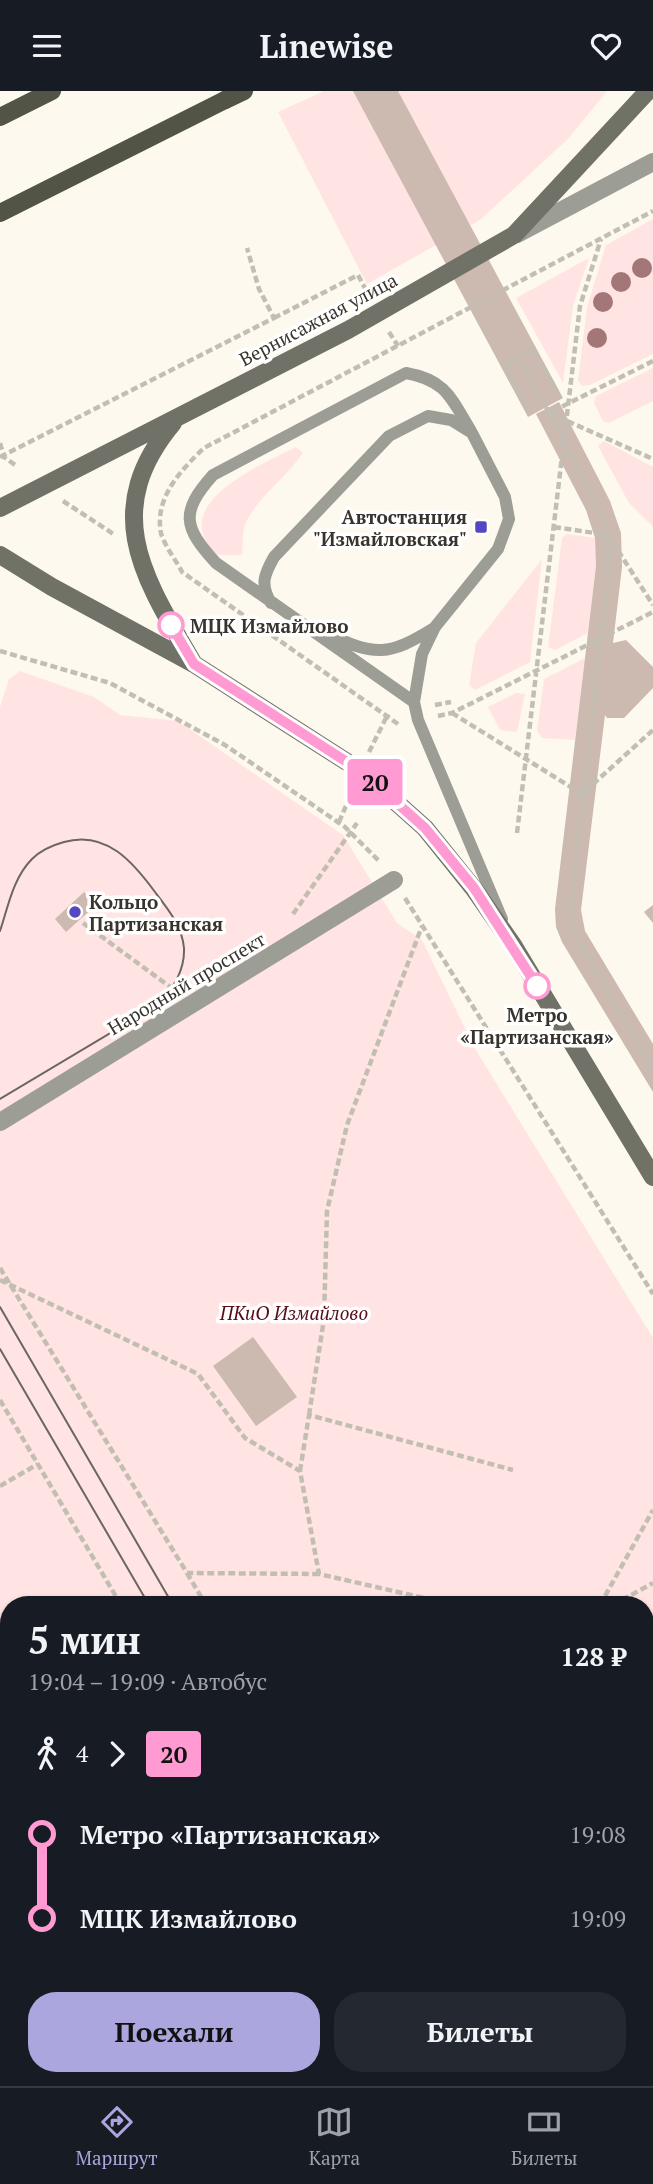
<!DOCTYPE html>
<html lang="ru">
<head>
<meta charset="utf-8">
<style>
	body { margin:0; font-family:"PT Serif",serif; background:#242831; color:#f1f3f6; height:100vh; display:flex; flex-direction:column; font-size:26px; white-space:nowrap }
	* { box-sizing:border-box; margin:0 }
	p { font-size:23px; color:#9ea1a6 }
	.icon { flex:none; width:38px; height:38px; fill:none; stroke:currentColor; stroke-width:2; stroke-linecap:round; stroke-linejoin:round }
	.map { position:relative; flex:1; overflow:hidden }
	.panel { position:absolute; left:0px; top:1505px; width:654px; height:490px; display:flex; flex-direction:column; background:#171b24; border-radius:28px 28px 0 0; box-shadow:0 2px 5px #0004 }
	.panel>* { flex:none }
	.badge { padding:0 14px; border-radius:5px; font-size:24px; line-height:46px }
	.map>.badge { position:absolute; translate:-50% -50%; box-shadow:0 0 0 4px #fff }
	.legs { display:flex; align-items:center; gap:10px; height:77px; padding:0 28px; font-size:23px }
	.legs p { margin-inline-start:auto }
	.head { display:flex; align-items:center; justify-content:space-between; height:119px; padding:0 28px }
	h1 { font-size:38px; font-weight:800; line-height:52px }
	.action { display:flex; gap:14px; margin-top:auto; padding:14px 28px }
	.action a { flex:1; height:80px; border-radius:28px; background:#aba6dd; color:#111; font-size:28px; font-weight:800; line-height:80px; text-align:center }
	.action a+a { background:#242831; color:#f1f3f6 }
	ul { padding:0 28px; list-style:none }
	li { display:flex; align-items:center; gap:24px; height:84px; font-size:26px }
	li i { display:grid; place-items:center; width:10px; height:100%; margin:0 9px; background:currentColor }
	li i::after { content:''; width:18px; height:18px; margin:-9px; border:5px solid; border-radius:50%; background:#171b24 }
	li p { margin-inline-start:auto }
	li:first-child i { background:linear-gradient(#0000 50%,currentColor 0) }
	li:last-child i { background:linear-gradient(currentColor 50%,#0000 0) }
	header { display:flex; justify-content:space-between; align-items:center; height:91px; padding:0 28px; background:#171b24; font-size:32px; font-weight:800 }
	.dock { display:flex; justify-content:space-around; align-items:center; height:98px; border-top:2px solid #363941; background:#171b24; font-size:19px; color:#9ea1a6 }
	.dock a { display:grid; justify-items:center; gap:4px }
	.dock .active { color:#aba6dd }
	.map>svg:first-child { display:block }
	.green { fill:#ffe4e3; fill-rule:evenodd }
	.building { fill:#ccb9af }
	.lines { fill:none; stroke-linecap:round; stroke-linejoin:round }
	.path { stroke:#c2beb4; stroke-width:4.5; stroke-dasharray:7 3.5; stroke-linecap:butt }
	.service { stroke:#9c9e96; stroke-width:12 }
	.pedestrian { stroke:#9c9e96; stroke-width:18 }
	.tertiary { stroke:#9c9e96; stroke-width:18 }
	.secondary { stroke:#707267; stroke-width:18 }
	.primary { stroke:#525446; stroke-width:18 }
	.tram { stroke:#6b675f; stroke-width:2 }
	.primary-bridge { stroke:#525446; stroke-width:18 }
	.tree { fill:#a37678 }
	.line-1-casing { stroke:#fff; stroke-width:16 }
	.line-1 { stroke:#ff9ad2; stroke-width:10 }
	.poi-dot { fill:#5547bf; stroke:#fff; stroke-width:2.5 }
	.stop-1-dot { fill:#fff; stroke:#ff9ad2; stroke-width:3.5 }
	.labels { text-anchor:middle; dominant-baseline:central; stroke-width:7; stroke-linejoin:round; paint-order:stroke }
	.street-label { font-size:19px; fill:#38342d; stroke:#fff }
	.poi-label { font-size:19px; font-weight:bold; fill:#38342d; stroke:#fff; text-anchor:end }
	.stop-label { font-size:19px; font-weight:bold; fill:#38342d; stroke:#fff; text-anchor:start }
	.park-label { font-size:19px; font-style:italic; fill:#590b18; stroke:#fff }
</style>
</head>
<body>
<header><svg class="icon" aria-label="menu" viewBox="0 0 24 24"><path d="M4 6h16M4 12h16M4 18h16"/></svg>Linewise<svg class="icon" aria-label="heart" viewBox="0 0 24 24"><path d="M12 20l-8-8c-3-5 5-10 8-4 3-6 11-1 8 4z"/></svg></header>
<div class="map">
<svg width="653" height="1995" viewBox="0 0 653 1995">
	<rect width="100%" height="100%" fill="#fef9ee"/>
	<path class="green" d="M 324,0 L 607,0 L 569,47 L 480,129 L 367,193 L 278,21 Z
		M 653,128 L 653,263 L 590,294 L 582,295 L 578,290 L 587,216 L 606,154 Z
		M 589,167 L 573,215 L 563,292 L 516,207 Z
		M 653,277 L 653,310 L 609,332 L 603,330 L 594,312 L 596,305 Z
		M 604,350 L 653,376 L 653,436 L 629,412 L 598,355 Z
		M 296,356 L 303,362 C 286,387 260,404 246,431 C 242,440 243,454 242,464 L 217,464 C 164,414 262,373 296,356 Z
		M 567,443 L 595,447 L 596,475 L 588,542 L 555,559 L 548,556 L 562,447 Z
		M 542,468 L 530,571 L 475,599 L 469,594 L 476,552 Z
		M 585,567 L 575,649 L 542,647 L 537,640 L 544,588 Z
		M 20,580 L 94,606 L 120,624 L 178,630 L 343,744 L 397,832 L 422,849 L 474,956 L 653,1247 L 653,1995 L 0,1995 L 0,616 L 9,588 ZM 9,1514 L 646,1514 L 646,1986 L 9,1986 Z
		M 516,602 L 525,603 L 517,641 L 500,639 L 488,616 Z"/>
	<path class="building" d="M 353,0 L 398,0 L 563,307 L 528,326 Z
		M 559,311 L 610,410 L 621,442 L 622,476 L 613,552 L 626,549 L 653,576 L 653,597 L 624,627 L 607,627 L 605,624 L 581,819 L 585,840 L 653,953 L 653,1001 L 562,851 L 556,836 L 555,818 L 596,475 L 595,447 L 586,419 L 536,323 Z
		M 84,801 L 96,814 L 66,841 L 55,828 Z
		M 653,814 L 653,832 L 644,821 Z
		M 253,1246 L 297,1306 L 256,1335 L 213,1275 Z"/>
	<g class="lines">
		<path class="path" d="M 274,227 L 358,184 L 368,203
			M 389,241 L 398,255
			M 653,270 L 549,322 L 653,368
			M 522,273 L 543,311
			M 546,316 L 598,415 L 608,444 L 609,475 L 569,833 L 653,979
			M 528,318 L 504,275 L 534,259 L 558,303
			M 0,352 L 4,366 L 15,374
			M 0,366 L 274,227 L 259,198 L 247,157
			M 63,410 L 115,444
			M 554,436 L 608,444 L 653,514
			M 0,560 L 110,592 L 225,654 L 345,736 L 380,771
			M 435,614 L 451,611
			M 452,622 L 582,703 L 653,639
			M 438,625 L 452,622 L 653,521
			M 398,633 L 182,481 C 176,469 164,454 161,442 C 154,407 181,379 204,357 L 653,120
			M 369,661 L 388,623
			M 339,731 L 352,701
			M 517,742 L 580,215 L 601,148
			M 405,807 L 653,1203
			M 293,823 L 357,732
			M 83,832 L 173,898
			M 0,1177 L 187,1482 L 319,1483
			M 0,1189 L 198,1283 L 245,1347 L 300,1380 L 319,1483 L 455,1514
			M 0,1309 L 121,1514
			M 309,1324 L 324,1228 L 327,1120 L 347,1034 L 422,835
			M 300,1380 L 309,1324 L 513,1379
			M 0,1395 L 38,1373
			M 187,1482 L 206,1514
			M 600,1514 L 653,1419
			M 613,1514 L 653,1492
			M 0,1698 L 9,1711
			M 397,1986 L 402,1995
			M 55,1995 L 55,1986
			M 174,1995 L 185,1986
			M 546,1995 L 547,1986"/>
		<path class="service" d="M 271,512 C 260,493 264,484 274,466 L 389,345 L 428,325 L 451,329 L 472,342 L 505,406 L 509,428 L 498,458 L 435,536 L 422,563 L 414,611 L 418,629 L 502,828
			M 326,542 C 375,566 389,565 434,537
			M 414,611 L 216,472 C 183,436 180,421 213,384 L 406,282 C 446,289 451,307 471,340"/>
		<path class="pedestrian" d="M 0,1031 L 394,789"/>
		<path class="tertiary" d="M 517,143 L 653,71"/>
		<path class="secondary" d="M 173,332 C 99,421 144,487 194,573
			M 0,417 L 348,239 L 514,144 L 648,0
			M 0,464 L 52,496 L 194,573 L 361,680 L 425,737 L 474,798 L 513,854 L 653,1086"/>
		<path class="primary" d="M 225,9 L 244,0
			M 0,26 L 52,0"/>
		<path class="tram" d="M 0,840 C 8,816 13,787 32,768 C 41,759 53,754 64,751 C 106,739 133,771 155,801 C 168,818 182,835 184,857 C 185,880 173,897 159,913 L 0,1008
			M 0,1216 L 173,1514
			M 0,1258 L 149,1514
			M 419,1986 L 424,1995
			M 444,1986 L 449,1995"/>
		<path class="primary-bridge" d="M 0,122 L 225,9"/>
	</g>
	<g class="tree">
		<circle cx="642" cy="177" r="10"/>
		<circle cx="621" cy="191" r="10"/>
		<circle cx="603" cy="211" r="10"/>
		<circle cx="597" cy="247" r="10"/>
	</g>
	<g class="lines">
		<g class="line-1-casing">
			<path id="line-1" d="M 171,534 L 194,573 L 361,680 L 425,737 L 474,797 L 537,895"/>
		</g>
		<use href="#line-1" class="line-1"/>
	</g>
	<g class="poi-dot">
		<rect x="474" y="429" width="14" height="14" rx="3.5"/>
		<circle cx="75" cy="821" r="7"/>
	</g>
	<g class="stop-1-dot">
		<circle cx="171" cy="534" r="12"/>
		<circle cx="537" cy="895" r="12"/>
	</g>
	<g class="labels">
		<g class="street-label">
			<text transform="translate(318 228) rotate(-28)">Вернисажная улица</text>
			<text transform="translate(186 892) rotate(-31)">Народный проспект</text>
		</g>
		<g class="poi-label">
			<text x="467" y="425">Автостанция<tspan x="467" dy="22">"Измайловская"</tspan></text>
			<text x="89" y="810" text-anchor="start">Кольцо<tspan x="89" dy="22">Партизанская</tspan></text>
		</g>
		<g class="stop-label">
			<text x="190" y="534">МЦК Измайлово</text>
			<text x="537" y="923" text-anchor="middle">Метро<tspan x="537" dy="22">«Партизанская»</tspan></text>
		</g>
		<g class="park-label">
			<text x="294" y="1221">ПКиО Измайлово</text>
		</g>
	</g>
</svg>
<b class="badge" style="left:375px;top:691px;background:#ff9ad2;color:#111">20</b>
<section class="panel">
<div class="head"><div><h1>5 мин</h1><p>19:04 – 19:09 · Автобус</p></div><b>128 ₽</b></div>
<div class="legs"><svg class="icon" aria-label="walk" viewBox="0 0 24 24"><circle cx="13" cy="4" r="2"/><path d="M13 8l-2 6 4 7M11 14l-3 7M7 12l3-4h3l4 4"/></svg>4<svg class="icon" aria-label="forward" viewBox="0 0 24 24"><path d="M9 5l7 7-7 7"/></svg><b class="badge" style="background:#ff9ad2;color:#111">20</b></div>
<ul>
<li><i style="color:#ff9ad2"></i><b>Метро «Партизанская»</b><p>19:08</p></li>
<li><i style="color:#ff9ad2"></i><b>МЦК Измайлово</b><p>19:09</p></li>
</ul>
<div class="action"><a>Поехали</a><a>Билеты</a></div>
</section>
</div>
<nav class="dock">
<a class="active"><svg class="icon" aria-label="directions" viewBox="0 0 24 24"><path d="M12 3l9 9-9 9-9-9zM9 14v-3h6M13 9l2 2-2 2"/></svg>Маршрут</a>
<a><svg class="icon" aria-label="map" viewBox="0 0 24 24"><path d="M3 6l6-2 6 2 6-2v14l-6 2-6-2-6 2zM9 4v14M15 6v14"/></svg>Карта</a>
<a><svg class="icon" aria-label="tickets" viewBox="0 0 24 24"><path d="M3 7h18v10H3zM15 7v10"/></svg>Билеты</a>
</nav>
</body>
</html>
